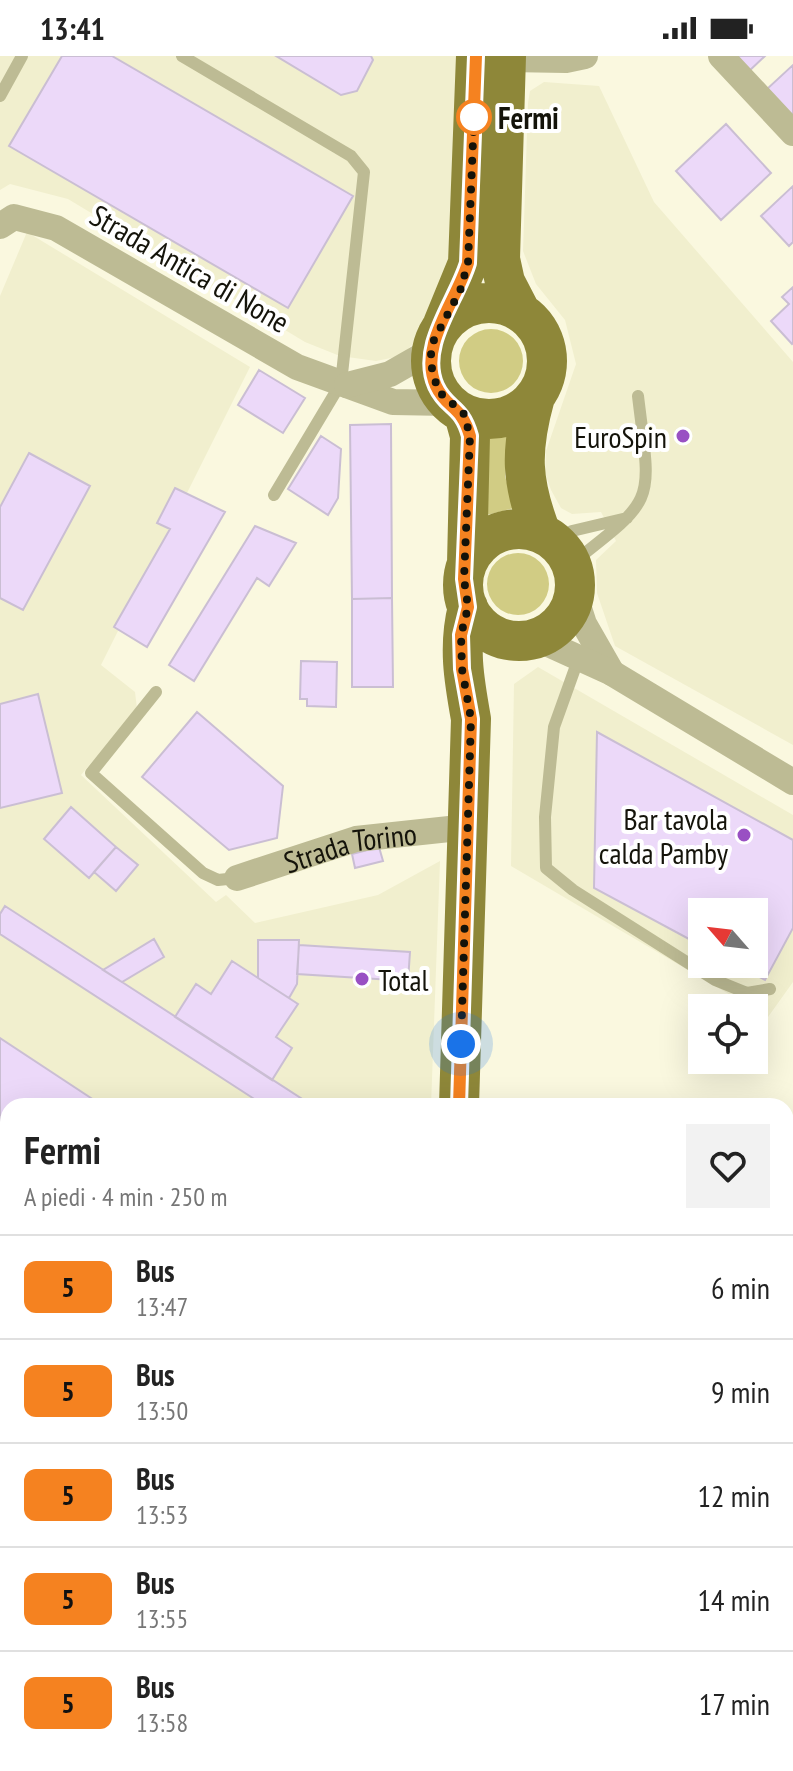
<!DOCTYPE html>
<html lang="it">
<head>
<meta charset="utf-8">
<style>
	body { margin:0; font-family:"PT Sans Narrow",sans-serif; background:#f2f2f2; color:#222; height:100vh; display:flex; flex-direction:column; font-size:30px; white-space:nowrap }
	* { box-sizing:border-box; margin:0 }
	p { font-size:26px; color:#767676 }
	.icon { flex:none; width:44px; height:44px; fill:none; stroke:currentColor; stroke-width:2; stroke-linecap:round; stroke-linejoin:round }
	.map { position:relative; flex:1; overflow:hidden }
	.sheet { position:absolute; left:0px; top:1042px; width:794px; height:674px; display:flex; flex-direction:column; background:#fff; border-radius:24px 24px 0 0; box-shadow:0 8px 32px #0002 }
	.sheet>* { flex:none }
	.badge { padding:0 16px; border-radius:12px; font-size:28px; line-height:52px }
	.needle { width:52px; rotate:298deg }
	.buttons { position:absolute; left:688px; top:842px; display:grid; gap:16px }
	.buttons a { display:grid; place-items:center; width:80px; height:80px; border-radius:0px; background:#fff; box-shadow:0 8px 32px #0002; font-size:40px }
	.you { position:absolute; width:40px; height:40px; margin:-20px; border:6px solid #fff; border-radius:50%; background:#1a73e8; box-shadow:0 0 0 12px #1a73e833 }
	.map>.badge { position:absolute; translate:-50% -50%; box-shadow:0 0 0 4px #fff }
	.round { display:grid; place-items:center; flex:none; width:84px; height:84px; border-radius:0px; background:#f2f2f2 }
	.overview { display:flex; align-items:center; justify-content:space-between; height:136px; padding:0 24px }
	h1 { font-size:38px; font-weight:800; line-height:60px }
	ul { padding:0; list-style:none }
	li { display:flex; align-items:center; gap:24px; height:104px; padding:0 24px; border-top:2px solid #e0e0e0 }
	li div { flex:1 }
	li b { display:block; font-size:30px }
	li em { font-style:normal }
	li .badge { min-width:88px; font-weight:700; text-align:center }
	.status { display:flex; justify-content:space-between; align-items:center; height:56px; padding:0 40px; background:#fff; direction:ltr }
	.status svg { height:22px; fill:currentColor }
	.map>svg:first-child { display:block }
	.built { fill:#f1efce; fill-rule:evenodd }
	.green { fill:#d1cc84 }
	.building { fill:#ecd9f9; stroke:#cabed3; stroke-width:2 }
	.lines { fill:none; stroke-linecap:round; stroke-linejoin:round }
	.lane { stroke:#bdbb94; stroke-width:12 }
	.street { stroke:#bdbb94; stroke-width:26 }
	.primary { stroke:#8e8739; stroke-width:40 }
	.line-casing { stroke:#fff; stroke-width:18 }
	.line { stroke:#f58220; stroke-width:12 }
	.walk { stroke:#14130a; stroke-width:8; stroke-dasharray:0 14.4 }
	.stop-dot { fill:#fff; stroke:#f58220; stroke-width:4 }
	.poi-dot { fill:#9950c3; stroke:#fff; stroke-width:3 }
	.labels { text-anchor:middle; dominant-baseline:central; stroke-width:8; stroke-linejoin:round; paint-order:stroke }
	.stop-label { font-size:30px; font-weight:bold; fill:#14130a; stroke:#fff; text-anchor:start }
	.street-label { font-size:30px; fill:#14130a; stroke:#fff }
	.poi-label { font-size:30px; fill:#14130a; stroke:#fff; text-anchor:end }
</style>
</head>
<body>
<div class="status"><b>13:41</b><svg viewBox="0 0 49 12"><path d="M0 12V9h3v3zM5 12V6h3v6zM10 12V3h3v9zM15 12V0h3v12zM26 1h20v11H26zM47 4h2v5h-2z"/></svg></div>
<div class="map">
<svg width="793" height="1715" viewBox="0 0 793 1715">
	<rect width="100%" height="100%" fill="#faf8df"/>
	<path class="built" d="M 0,0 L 463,0 L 455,207 L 442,243 L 421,280 L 401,300 L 376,305 L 340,300 L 305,286 L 68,143 L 10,128 L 0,134 Z
		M 544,26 L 599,30 L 654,146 L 793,306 L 793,689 L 615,590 L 597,537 L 596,504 L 616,485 L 601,456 L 572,458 L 561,452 L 551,434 L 545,417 L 546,395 L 576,308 L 565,264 L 536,228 L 523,195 L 528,47 L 530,35 Z
		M 27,176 L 250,311 L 101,609 L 135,636 L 137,653 L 81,719 L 216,846 L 226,839 L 255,867 L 378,839 L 440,805 L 431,1050 L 8,1050 L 8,1708 L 405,1708 L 405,1715 L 0,1715 L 0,240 Z
		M 538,611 L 793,759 L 793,926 L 768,961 L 511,810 L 514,628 ZM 702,856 L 754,856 L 754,908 L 702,908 Z"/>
	<path class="green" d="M459 305a32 32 0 1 1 64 0a32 32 0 1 1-64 0Z
		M 508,380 L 505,420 L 514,452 L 483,460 L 485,381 Z
		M487 528a31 31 0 1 1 62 0a31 31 0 1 1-62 0Z"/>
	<path class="building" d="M 62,0 L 112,0 L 353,140 L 288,252 L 9,90 Z
		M 276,0 L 371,0 L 373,4 L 357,35 L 341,39 Z
		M 734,0 L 765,0 L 748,16 Z
		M 793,9 L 793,62 L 767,33 Z
		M 726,68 L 771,117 L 721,164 L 676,115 Z
		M 793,130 L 793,186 L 789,190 L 761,160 Z
		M 793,231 L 793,287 L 792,288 L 771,265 L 789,248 L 782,241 Z
		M 259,314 L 305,342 L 283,377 L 238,349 Z
		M 391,368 L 392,542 L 352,543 L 350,369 Z
		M 321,380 L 341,393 L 338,442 L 328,459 L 288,433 Z
		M 29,397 L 90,430 L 23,554 L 0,542 L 0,451 Z
		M 175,432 L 225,456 L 147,591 L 114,571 L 170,473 L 157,467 Z
		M 255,470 L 296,487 L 269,530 L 257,522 L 194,625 L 169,609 Z
		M 392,542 L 393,631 L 352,631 L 352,543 Z
		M 301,605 L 337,606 L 336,651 L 307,650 L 307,643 L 300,643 Z
		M 38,638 L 62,737 L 0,752 L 0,648 Z
		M 197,656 L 283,730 L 277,782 L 229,794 L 142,721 Z
		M 597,676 L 793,784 L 793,872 L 765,924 L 735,908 L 754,908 L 754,856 L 702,856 L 702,890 L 594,832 Z
		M 71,751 L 116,791 L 89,822 L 44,783 Z
		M 116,791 L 138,809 L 116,835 L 94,816 Z
		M 379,791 L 383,805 L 355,812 L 352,798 Z
		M 5,850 L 122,926 L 313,1050 L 265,1050 L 0,878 L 0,858 Z
		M 154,883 L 164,901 L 122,926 L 103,914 Z
		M 258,884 L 299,884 L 297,928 L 289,942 L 258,922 Z
		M 299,889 L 410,896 L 408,925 L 297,918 Z
		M 232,905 L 298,948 L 276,981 L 292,992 L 272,1024 L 175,961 L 196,928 L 211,938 Z
		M 0,982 L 103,1050 L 8,1050 L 8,1385 L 0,1379 Z
		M 109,1708 L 291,1708 L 291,1715 L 108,1715 Z"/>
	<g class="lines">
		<path class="lane" d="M 182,0 L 351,100 L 364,116 L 341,327 L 274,439
			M 0,40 L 22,0
			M 554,485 L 572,475 L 627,462
			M 571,508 C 658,440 651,449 638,340
			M 578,604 L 554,671 L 545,761 L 546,812 L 573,834 L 715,924 L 747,937 L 770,933
			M 156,636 L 91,717 L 203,817 L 218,824 L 237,822
			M 0,1555 L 8,1557"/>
		<g class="street">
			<path d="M 721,0 L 793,77"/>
			<path d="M 506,3 L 566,4 L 585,0"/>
			<path d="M 0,170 L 14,161 L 56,172 L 297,311 L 393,346 L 448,347"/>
			<path d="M 347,329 L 390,318 L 432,294"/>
			<path d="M 574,537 L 584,568 L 612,617"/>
			<path d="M 535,582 L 612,617 L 793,726"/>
			<path id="s1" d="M 237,822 L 356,783 L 468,771"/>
		</g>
		<path class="primary" d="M 506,0 L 500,203 L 505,226 L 520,255
			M431 305a58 58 0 1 1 116 0a58 58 0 1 1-116 0Z
			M 443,268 L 468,207 L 476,0
			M 535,341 C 520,395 521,425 541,477
			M 464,358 L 470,380 L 467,508
			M463 529a56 56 0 1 1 112 0a56 56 0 1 1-112 0Z
			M 459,1050 L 471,663 C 464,624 458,590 468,551
			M 438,1715 L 438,1708"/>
	</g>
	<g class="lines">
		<g class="line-casing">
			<path id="line" d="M 459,1050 L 471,663 L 462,613 L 461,579 L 468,551 L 464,523 L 470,380 C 461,348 447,354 436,330 C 418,290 456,246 468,207 L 476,0"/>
		</g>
		<use href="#line" class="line"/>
		<path class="walk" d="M 461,988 L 471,663 L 462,613 L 461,579 L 468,551 L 464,523 L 470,380 L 464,358 L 438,335 L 430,305 L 433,286 L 460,235 L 468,207 L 474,61"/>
	</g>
	<circle class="stop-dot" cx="474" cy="61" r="16"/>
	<g class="poi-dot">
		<circle cx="683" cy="380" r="8"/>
		<circle cx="744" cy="779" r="8"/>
		<circle cx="362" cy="923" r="8"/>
	</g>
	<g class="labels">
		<g class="stop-label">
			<text x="498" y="61">Fermi</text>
		</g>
		<g class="street-label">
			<text transform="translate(190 212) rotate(30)">Strada Antica di None</text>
			<text stroke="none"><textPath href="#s1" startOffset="118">Strada Torino</textPath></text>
		</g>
		<g class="poi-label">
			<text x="667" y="380">EuroSpin</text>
			<text x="728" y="762">Bar tavola<tspan x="728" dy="34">calda Pamby</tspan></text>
			<text x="378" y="923" text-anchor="start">Total</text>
		</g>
	</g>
</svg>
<div class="buttons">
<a><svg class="needle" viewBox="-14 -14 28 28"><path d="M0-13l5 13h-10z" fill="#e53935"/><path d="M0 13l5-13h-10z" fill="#767676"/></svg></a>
<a><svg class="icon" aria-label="locate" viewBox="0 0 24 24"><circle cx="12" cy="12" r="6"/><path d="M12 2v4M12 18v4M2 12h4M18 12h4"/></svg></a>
</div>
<div class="you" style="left:461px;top:988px"></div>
<section class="sheet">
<div class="overview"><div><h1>Fermi</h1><p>A piedi · 4 min · 250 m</p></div><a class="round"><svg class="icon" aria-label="heart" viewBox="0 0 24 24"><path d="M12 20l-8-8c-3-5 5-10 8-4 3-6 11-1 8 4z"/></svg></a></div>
<ul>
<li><span class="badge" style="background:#f58220;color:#111">5</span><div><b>Bus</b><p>13:47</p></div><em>6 min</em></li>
<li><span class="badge" style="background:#f58220;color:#111">5</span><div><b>Bus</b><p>13:50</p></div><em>9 min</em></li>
<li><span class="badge" style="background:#f58220;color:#111">5</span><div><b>Bus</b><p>13:53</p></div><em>12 min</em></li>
<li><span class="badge" style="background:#f58220;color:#111">5</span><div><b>Bus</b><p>13:55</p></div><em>14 min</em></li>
<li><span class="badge" style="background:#f58220;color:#111">5</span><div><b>Bus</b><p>13:58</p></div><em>17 min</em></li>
</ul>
</section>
</div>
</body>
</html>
